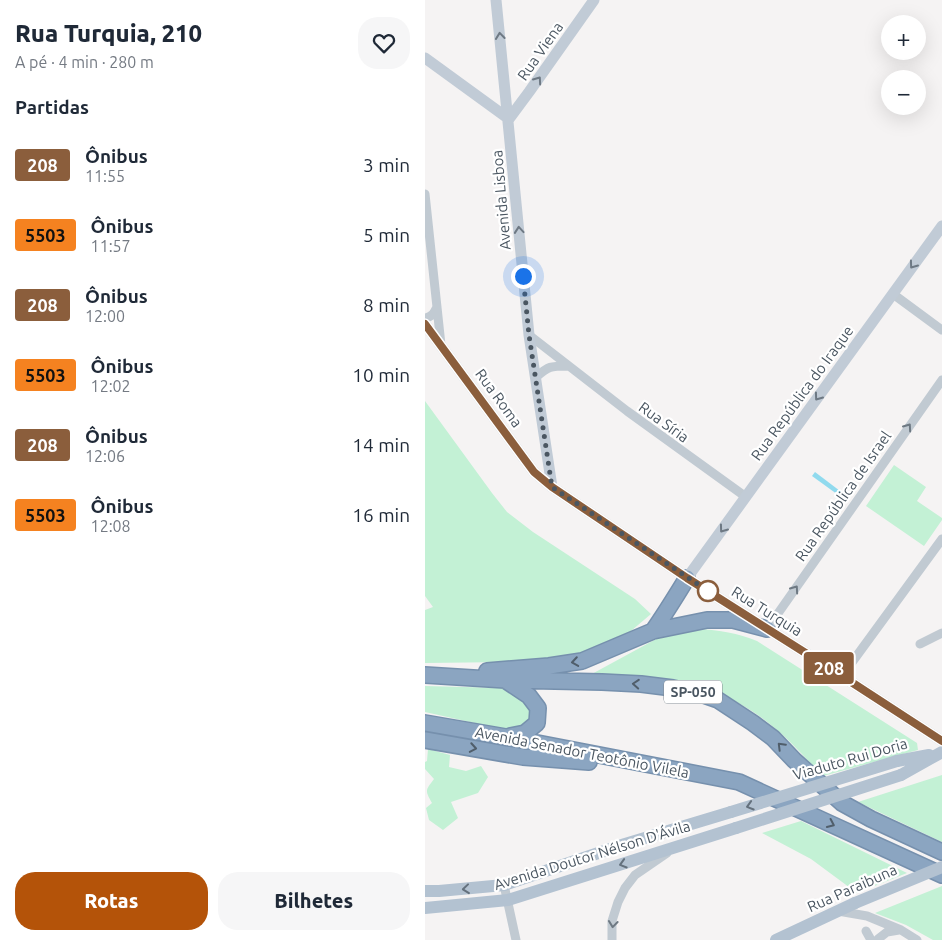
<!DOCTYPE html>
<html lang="pt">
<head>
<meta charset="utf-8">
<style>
	body { margin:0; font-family:Ubuntu,sans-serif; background:#f6f6f7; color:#1f2937; height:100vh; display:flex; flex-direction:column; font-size:19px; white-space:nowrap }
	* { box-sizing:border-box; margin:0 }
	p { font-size:16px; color:#747a83 }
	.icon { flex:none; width:28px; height:28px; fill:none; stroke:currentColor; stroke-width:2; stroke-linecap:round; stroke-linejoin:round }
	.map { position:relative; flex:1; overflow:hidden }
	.details { display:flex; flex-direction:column; background:#fff; width:425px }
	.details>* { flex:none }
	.badge { padding:0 10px; border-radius:4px; font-size:18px; line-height:32px }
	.fabs { position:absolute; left:456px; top:15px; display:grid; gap:10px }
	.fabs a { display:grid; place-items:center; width:45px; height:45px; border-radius:50%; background:#fff; box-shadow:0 5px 20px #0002; font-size:25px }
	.you { position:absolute; width:25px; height:25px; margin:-12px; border:4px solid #fff; border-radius:50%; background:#1a73e8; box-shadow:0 0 0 8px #1a73e833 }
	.map>.badge { position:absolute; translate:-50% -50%; box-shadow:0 0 0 2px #fff }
	h2 { padding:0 15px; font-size:19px; line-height:45px }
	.round { display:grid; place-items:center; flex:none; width:52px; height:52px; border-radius:20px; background:#f6f6f7 }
	.head { display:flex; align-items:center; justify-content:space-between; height:85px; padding:0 15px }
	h1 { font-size:24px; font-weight:800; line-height:38px }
	.primary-button { display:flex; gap:10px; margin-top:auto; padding:10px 15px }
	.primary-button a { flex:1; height:58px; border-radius:20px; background:#b45309; color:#fff; font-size:20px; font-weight:800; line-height:58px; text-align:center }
	.primary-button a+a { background:#f6f6f7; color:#1f2937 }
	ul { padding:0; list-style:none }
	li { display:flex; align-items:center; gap:15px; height:70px; padding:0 15px }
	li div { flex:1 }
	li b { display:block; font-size:19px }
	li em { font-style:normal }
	li .badge { min-width:55px; font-weight:700; text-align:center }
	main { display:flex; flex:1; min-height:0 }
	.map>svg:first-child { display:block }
	.green { fill:#c3f1d5 }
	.water { fill:#90daee }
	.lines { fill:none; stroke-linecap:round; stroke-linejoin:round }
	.highway-casing { stroke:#7690ad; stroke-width:18 }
	.street { stroke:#c1cad2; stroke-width:9 }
	.secondary { stroke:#c1cbd6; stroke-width:11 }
	.primary { stroke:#b3c2d1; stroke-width:12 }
	.highway { stroke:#8ba5c1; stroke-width:15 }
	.primary-bridge { stroke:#b3c2d1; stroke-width:12 }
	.oneway { stroke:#6e7984 }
	.oneway2 { stroke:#6e7983 }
	.oneway3 { stroke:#505e6b }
	.oneway4 { stroke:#64717d }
	.line-casing { stroke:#fff; stroke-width:11 }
	.line { stroke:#8b5e3c; stroke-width:8 }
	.walk { stroke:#4a5661; stroke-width:5; stroke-dasharray:0 9 }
	.stop-dot { fill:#fff; stroke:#8b5e3c; stroke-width:2.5 }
	.labels { text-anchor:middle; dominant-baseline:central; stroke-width:4.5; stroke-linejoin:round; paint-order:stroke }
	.shield { fill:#fff; stroke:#808990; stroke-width:1 }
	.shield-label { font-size:14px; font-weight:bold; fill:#4a5661 }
	.street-label { font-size:15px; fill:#4a5661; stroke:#fff }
</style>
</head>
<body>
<main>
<section class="details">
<div class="head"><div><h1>Rua Turquia, 210</h1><p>A pé · 4 min · 280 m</p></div><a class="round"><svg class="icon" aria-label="heart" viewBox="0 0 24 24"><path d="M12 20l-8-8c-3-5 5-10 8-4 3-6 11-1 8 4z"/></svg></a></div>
<h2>Partidas</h2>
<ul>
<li><span class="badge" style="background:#8b5e3c;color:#fff">208</span><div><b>Ônibus</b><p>11:55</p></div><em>3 min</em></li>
<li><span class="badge" style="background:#f58220;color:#111">5503</span><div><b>Ônibus</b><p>11:57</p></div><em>5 min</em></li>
<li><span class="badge" style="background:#8b5e3c;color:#fff">208</span><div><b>Ônibus</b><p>12:00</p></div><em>8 min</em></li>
<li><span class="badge" style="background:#f58220;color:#111">5503</span><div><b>Ônibus</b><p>12:02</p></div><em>10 min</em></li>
<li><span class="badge" style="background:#8b5e3c;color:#fff">208</span><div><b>Ônibus</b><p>12:06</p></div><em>14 min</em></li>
<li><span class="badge" style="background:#f58220;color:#111">5503</span><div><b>Ônibus</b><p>12:08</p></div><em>16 min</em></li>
</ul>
<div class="primary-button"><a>Rotas</a><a>Bilhetes</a></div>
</section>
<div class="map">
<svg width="517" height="940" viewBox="0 0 517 940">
	<rect width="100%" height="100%" fill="#f5f3f3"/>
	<path class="green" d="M 0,401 L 67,493 L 82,512 L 108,532 L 210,599 L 226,614 L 193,642 L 156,655 L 90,662 L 0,663 L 0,610 L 8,607 L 0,596 Z
		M 469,465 L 501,487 L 492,501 L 517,518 L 517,520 L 499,546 L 441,506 Z
		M 274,629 C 294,630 313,633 332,641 L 492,743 L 493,750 L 398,776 C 381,759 365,740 346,725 C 314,699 275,682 234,678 C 211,675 188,676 165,675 L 233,638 C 247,634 260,631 274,629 Z
		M 0,686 L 78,688 L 97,698 L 109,709 L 107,720 L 99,727 L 81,730 L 0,712 Z
		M 3,749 L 25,755 L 24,767 L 41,771 L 56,766 L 63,777 L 53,793 L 26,802 L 33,818 L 18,830 L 4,820 L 1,808 L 7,803 C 0,790 0,791 9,779 L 0,769 L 0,762 L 2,761 Z
		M 517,775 L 517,842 L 433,802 Z
		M 376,821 L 482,873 L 432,893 L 386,859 L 337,833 Z
		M 517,886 L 517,940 L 508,940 L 481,925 L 450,913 Z"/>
	<path class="water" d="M 390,472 L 419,494 L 416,497 L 387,476 Z"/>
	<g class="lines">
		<g class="highway-casing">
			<path id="highway" d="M 228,631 C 240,614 251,596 262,578
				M 62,671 L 124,666 L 157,661 L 228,631 L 282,620 L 308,620 L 342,629
				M 0,675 L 80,680 L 177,682 L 216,684 L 248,688 L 273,693 L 293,700 L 328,723 L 348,738 L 369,760 L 417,803 L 446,819 L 517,852
				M 80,680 L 104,696 L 113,708 L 112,723 L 100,733 L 85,736
				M 0,723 L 81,737 L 314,782 L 517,875
				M 0,740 L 98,757 L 164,762"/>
		</g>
		<path class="street" d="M 0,194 L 16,345
			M 468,294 L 517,330
			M 0,318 C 7,317 9,313 12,307
			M 104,335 L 202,411 L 321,497
			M 111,377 C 124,366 125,366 143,366
			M 342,629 L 517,380
			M 495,644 L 517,633
			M 417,676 L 517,539
			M 79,885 L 91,940
			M 413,911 L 442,916 L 476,930 L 492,940
			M 441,931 L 446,940
			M 187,940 L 187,921 L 193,902 L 200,888 L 210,875 L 242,853
			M 453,940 L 453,939 L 462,932 L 474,930"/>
		<path class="secondary" d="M 71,0 L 104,335 L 127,487
			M 0,58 L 84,119
			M 84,119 L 104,92 L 169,0
			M 0,324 L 109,472 L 127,487 L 262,578 L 417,676 L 517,741
			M 262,578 L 517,226"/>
		<path class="primary" d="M 472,761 L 504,755
			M 476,775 L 517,752
			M 0,891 L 14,891 L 79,885 L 200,844 L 306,812
			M 0,908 L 83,900 L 311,828
			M 351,940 L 430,903"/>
		<use href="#highway" class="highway"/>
		<path class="primary-bridge" d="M 306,812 L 472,761
			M 311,828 L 476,775
			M 430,903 L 517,867"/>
	</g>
	<defs><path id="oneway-chevron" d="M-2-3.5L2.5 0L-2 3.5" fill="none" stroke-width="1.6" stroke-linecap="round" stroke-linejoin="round" transform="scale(1.25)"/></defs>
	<g class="oneway">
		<use href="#oneway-chevron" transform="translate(75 36) rotate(-96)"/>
		<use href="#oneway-chevron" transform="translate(113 80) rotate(-55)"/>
		<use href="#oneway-chevron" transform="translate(94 230) rotate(-95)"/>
		<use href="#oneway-chevron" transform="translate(488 265) rotate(126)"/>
		<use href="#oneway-chevron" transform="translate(393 397) rotate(126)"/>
		<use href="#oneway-chevron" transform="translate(298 529) rotate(126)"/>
	</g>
	<g class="oneway2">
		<use href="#oneway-chevron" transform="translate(483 427) rotate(-55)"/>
		<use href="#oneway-chevron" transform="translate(370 589) rotate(-55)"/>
		<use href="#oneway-chevron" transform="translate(188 924) rotate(96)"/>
	</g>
	<g class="oneway3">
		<use href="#oneway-chevron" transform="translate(150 662) rotate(171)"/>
		<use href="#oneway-chevron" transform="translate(211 684) rotate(-176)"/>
		<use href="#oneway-chevron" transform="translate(356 746) rotate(-135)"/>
		<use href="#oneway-chevron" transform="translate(48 748) rotate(10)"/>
		<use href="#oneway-chevron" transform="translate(406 824) rotate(25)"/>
	</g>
	<g class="oneway4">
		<use href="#oneway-chevron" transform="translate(325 806) rotate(163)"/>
		<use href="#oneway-chevron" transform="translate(198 864) rotate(163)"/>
		<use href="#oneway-chevron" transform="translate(41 889) rotate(174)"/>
	</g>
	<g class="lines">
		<g class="line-casing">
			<path id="line" d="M 0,324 L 109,472 L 127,487 L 262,578 L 417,676 L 517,741"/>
		</g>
		<use href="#line" class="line"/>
		<path class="walk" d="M 98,276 L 104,335 L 127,487 L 283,591"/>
	</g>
	<circle class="stop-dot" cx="283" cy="591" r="10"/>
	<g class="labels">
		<rect class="shield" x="239" y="680.5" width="58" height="23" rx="4"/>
		<g class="shield-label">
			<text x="268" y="692">SP-050</text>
		</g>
		<g class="street-label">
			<text transform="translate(115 51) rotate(-55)">Rua Viena</text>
			<text transform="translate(76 200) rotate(-95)">Avenida Lisboa</text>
			<text transform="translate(377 393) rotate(-54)">Rua República do Iraque</text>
			<text transform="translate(74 398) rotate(54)">Rua Roma</text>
			<text transform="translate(239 422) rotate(36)">Rua Síria</text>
			<text transform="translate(418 496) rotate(-55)">Rua República de Israel</text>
			<text transform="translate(342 611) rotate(32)">Rua Turquia</text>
			<text transform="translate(157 752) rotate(11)">Avenida Senador Teotônio Vilela</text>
			<text transform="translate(425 759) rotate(-16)">Viaduto Rui Doria</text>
			<text transform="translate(167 855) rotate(-17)">Avenida Doutor Nélson D'Ávila</text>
			<text transform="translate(427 888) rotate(-24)">Rua Paraibuna</text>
		</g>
	</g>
</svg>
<div class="fabs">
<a>+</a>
<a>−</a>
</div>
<div class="you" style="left:98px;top:276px"></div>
<b class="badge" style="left:404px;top:668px;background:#8b5e3c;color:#fff">208</b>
</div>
</main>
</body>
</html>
